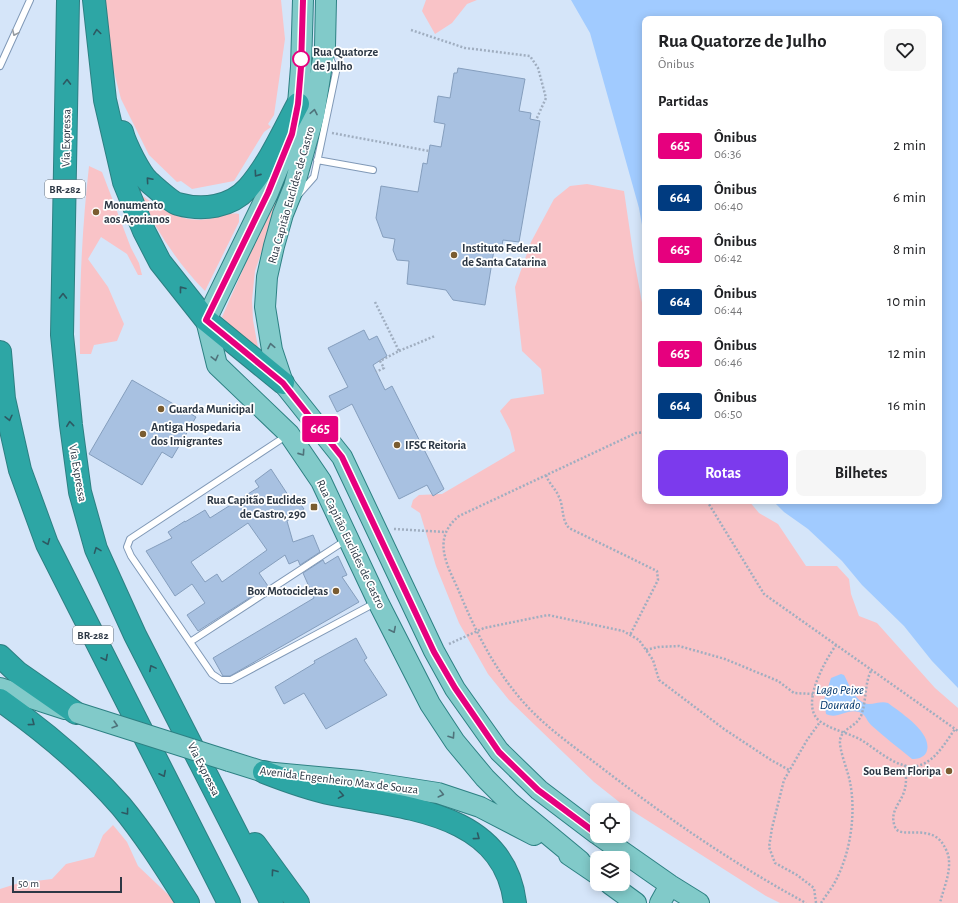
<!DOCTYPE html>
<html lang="pt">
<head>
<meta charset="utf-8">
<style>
	body { margin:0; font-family:"Alegreya Sans",sans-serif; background:#f6f6f6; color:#202124; height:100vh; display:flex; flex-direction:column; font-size:15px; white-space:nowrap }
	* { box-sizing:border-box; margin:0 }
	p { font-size:13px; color:#757577 }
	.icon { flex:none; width:22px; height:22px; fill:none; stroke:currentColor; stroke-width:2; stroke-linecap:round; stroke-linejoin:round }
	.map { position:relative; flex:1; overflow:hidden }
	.panel { position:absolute; left:642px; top:16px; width:300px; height:488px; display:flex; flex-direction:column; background:#fff; border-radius:8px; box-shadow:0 2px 10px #0003 }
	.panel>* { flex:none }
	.badge { padding:0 8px; border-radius:3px; font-size:14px; line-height:26px }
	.tools { position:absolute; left:590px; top:803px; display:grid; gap:8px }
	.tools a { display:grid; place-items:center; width:40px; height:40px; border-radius:8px; background:#fff; box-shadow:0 2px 10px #0003; font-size:20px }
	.scale { position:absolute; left:12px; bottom:10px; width:110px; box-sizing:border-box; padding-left:4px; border:2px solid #2d3845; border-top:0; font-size:11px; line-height:14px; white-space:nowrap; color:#2d3845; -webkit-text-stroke:3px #fff; paint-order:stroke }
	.map>.badge { position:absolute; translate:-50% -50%; box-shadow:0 0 0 2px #fff }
	h2 { padding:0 16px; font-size:15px; line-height:36px }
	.round { display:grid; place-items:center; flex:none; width:42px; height:42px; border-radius:8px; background:#f6f6f6 }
	.headline { display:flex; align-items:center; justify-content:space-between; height:68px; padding:0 16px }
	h1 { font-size:19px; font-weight:700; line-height:30px }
	.primary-button { display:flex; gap:8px; margin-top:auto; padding:8px 16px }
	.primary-button a { flex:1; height:46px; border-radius:8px; background:#7c3aed; color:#fff; font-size:16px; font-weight:700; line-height:46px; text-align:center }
	.primary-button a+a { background:#f6f6f6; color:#202124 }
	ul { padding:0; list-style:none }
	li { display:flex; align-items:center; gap:12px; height:52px; padding:0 16px }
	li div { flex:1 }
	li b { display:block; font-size:15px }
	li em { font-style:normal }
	li .badge { min-width:44px; font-weight:700; text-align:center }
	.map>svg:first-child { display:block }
	.green { fill:#f9c3c7 }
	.water { fill:#a1cbff }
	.building { fill:#a8c1e1; stroke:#859ebd; fill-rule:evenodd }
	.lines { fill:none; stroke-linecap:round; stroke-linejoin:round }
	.service-casing { stroke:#8099b7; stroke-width:8 }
	.primary-casing { stroke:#2d8083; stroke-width:22 }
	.motorway-casing { stroke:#2d8083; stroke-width:24 }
	.path { stroke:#a0aec0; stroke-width:2.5; stroke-dasharray:2 2; stroke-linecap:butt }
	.service { stroke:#fff; stroke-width:6 }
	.primary { stroke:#81cac9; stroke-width:20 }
	.motorway { stroke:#2da6a5; stroke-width:22 }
	.primary-bridge-casing { stroke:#2d8083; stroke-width:22; stroke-linecap:butt }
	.primary-bridge { stroke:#81cac9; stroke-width:20 }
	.oneway { stroke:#2d5962 }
	.oneway2 { stroke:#969ca2 }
	.oneway3 { stroke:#4f727a }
	.line-casing { stroke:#fff; stroke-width:9 }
	.line { stroke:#e6007e; stroke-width:6 }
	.stop-dot { fill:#fff; stroke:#e6007e; stroke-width:2 }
	.poi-dot { fill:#7a5c30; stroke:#fff; stroke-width:1.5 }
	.labels { text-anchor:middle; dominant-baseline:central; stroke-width:3.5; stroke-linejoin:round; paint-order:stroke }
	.shield { fill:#fff; stroke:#6c747d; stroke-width:1 }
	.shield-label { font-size:11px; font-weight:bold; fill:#2d3845 }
	.stop-label { font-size:12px; font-weight:bold; fill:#2d3845; stroke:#fff; text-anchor:start }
	.street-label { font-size:12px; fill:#2d3845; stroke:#fff }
	.poi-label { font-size:12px; font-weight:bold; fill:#2d3845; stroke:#fff; text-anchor:start }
	.water-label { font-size:13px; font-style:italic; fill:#00366d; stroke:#fff }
</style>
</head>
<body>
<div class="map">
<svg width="958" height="903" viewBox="0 0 958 903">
	<rect width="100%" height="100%" fill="#d5e5f9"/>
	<path class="green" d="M 103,0 L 281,0 L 285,39 L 274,115 L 268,124 L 271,127 L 264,132 L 234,181 L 192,189 L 181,181 L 177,182 L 149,155 L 121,99 L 108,49 Z
		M 426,0 L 477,0 L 467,4 L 452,23 L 435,34 L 422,11 Z
		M 89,166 L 102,172 L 131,248 L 139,263 L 142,275 L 138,275 L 127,254 L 101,237 L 88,259 L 108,287 L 124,324 L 117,341 L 94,345 L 91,354 L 80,354 C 79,291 82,229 89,166 Z
		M 286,172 L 279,201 L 255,271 L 252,300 L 253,320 L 259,353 L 222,317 Z
		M 587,184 L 624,191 L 634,259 L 645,319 L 645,501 L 749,501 L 759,513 L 778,524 L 806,566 L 837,566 L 849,579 L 851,594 L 859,616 L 877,623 L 935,688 L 958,708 L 958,903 L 780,903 L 766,896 L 623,805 L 594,782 L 509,700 L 488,674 L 459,623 L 436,566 L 420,513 L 411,507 L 413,500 L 419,495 L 442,494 L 515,451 L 510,430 L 500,411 L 511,399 L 544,394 L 541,369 L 522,351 L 515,287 L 531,242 L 554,199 L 570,186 Z
		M 138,195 L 141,195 C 161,209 181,223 208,219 C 218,218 229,212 239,214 L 239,222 L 205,291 C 177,263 157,230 138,195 Z
		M 113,825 L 127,842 L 138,866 L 177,903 L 0,903 L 0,889 L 19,883 L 52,879 L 66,864 L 94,857 L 103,835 Z"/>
	<path class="water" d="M 571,0 L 958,0 L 958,688 L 932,661 L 904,626 L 862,585 L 842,561 L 808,529 L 784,512 L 773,501 L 939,501 L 939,19 L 645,19 L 645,242 L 639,208 L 590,33 Z
		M 841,674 L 844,675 C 849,684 856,704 869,704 C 876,704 881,701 888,703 C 901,713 935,734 926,753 C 923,758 917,759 912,759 C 899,748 884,737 871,725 C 866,720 866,714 859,712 C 846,708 838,720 826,714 L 824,700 L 831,678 Z"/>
	<path class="building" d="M 458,68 L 525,79 L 519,111 L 531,113 L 530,119 L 540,121 L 519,242 L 503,240 L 501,251 L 494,250 L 485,305 L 453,300 L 446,290 L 407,284 L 409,261 L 397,260 L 393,250 L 395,239 L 383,237 L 376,218 L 381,186 L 418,192 L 423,163 L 427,164 L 430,145 L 441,147 L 445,124 L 434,122 L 438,96 L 450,98 L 454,73 L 457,73 Z
		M 364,330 L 369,340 L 377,336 L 387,356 L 373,365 L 385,390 L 392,386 L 444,489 L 433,496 L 427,485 L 399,499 L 352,404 L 337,412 L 329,396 L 348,387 L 328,348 Z
		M 132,380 L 196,417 L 172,458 L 162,452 L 142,485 L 89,454 Z
		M 271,469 L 290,498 L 294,495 L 304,509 L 287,521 L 293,542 L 313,535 L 320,552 L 300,565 L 298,560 L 289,564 L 285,555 L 259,573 L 268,586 L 198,631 L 187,615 L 205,603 L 192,584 L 175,596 L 146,551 L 172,538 L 168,532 L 185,521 L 185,522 L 205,510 L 210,518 L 259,487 L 255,481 ZM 248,523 L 267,550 L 222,582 L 217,574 L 205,582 L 191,562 Z
		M 338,556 L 347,575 L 342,577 L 359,602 L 230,676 L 223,676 L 213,658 L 314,598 L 303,573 L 323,560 L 325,564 Z
		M 356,638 L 367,658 L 364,660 L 387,695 L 326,729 L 304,693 L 284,704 L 275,687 L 315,663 L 314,661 Z"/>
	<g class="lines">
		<g class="service-casing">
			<path id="service" d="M 0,66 L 30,0
				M 317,160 L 373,170
				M 299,194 L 314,177 L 336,72 L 330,58
				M 286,436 L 130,539 L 127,547 L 131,556 L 212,674 L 221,680 L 231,680 L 375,603
				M 190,642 L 346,540"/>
		</g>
		<g class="primary-casing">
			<path id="primary" d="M 303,0 L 301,67 L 298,104 L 292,134 L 268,193 L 206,320 L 217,365 L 289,434 L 321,481 L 378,602 L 430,704 L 455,742 L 485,778 L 510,803 L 580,861
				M 326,0 L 325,46 L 314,115 L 294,187 L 283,214 L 274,246 L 267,277 L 265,307 L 272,350 L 283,383 L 342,457 L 434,651 L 455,689 L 499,751 L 539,790 L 597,834
				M 0,688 L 65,709
				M 229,761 L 264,772 L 361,781 L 438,793 L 480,807 L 534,835
				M 600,836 L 670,885 L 699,903
				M 569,855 L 597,874
				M 610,884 L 636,903
				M 660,903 L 670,885"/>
		</g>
		<g class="motorway-casing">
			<path id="motorway" d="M 68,0 L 62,335 L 71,425 L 80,492 L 96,549 L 135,635 L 272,903
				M 94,0 L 105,100 L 124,182 L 144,231 L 160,262 L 206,320 L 283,383
				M 122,132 C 125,144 140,174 149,182 C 155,187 171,202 178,204 C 203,211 231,207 248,188 C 269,164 283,132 298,104
				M 0,352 L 4,399 L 20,470 L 47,544 L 229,903
				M 0,656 L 17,672 L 76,713
				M 0,700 C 44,731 85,765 121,806 C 146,836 167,870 188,903
				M 264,772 C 287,781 309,789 333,794 C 404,808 504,812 515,903
				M 255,844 L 298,903"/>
		</g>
		<path class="path" d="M 411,30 L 465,48 L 530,56 L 538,68 L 546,98 L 536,120
			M 332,133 L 429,151
			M 375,302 L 399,351 L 380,361 L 384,368 L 376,372
			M 399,351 L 435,336
			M 645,432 L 636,433 L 459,516 C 432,538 446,563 458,589 C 474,628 492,665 519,697 C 542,725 573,746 602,768 C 667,818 734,864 806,903
			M 546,475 C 549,484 556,489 559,497 C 564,507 561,519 569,528 L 657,571 L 658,580 L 630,635
			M 707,501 L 764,594 L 958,731
			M 394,529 L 445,532
			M 449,644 L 484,628 L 548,615 L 623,631 L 639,640 L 653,660 L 659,680 L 724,729 L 771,760 L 789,770
			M 836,645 C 825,661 798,707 821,722 C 834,731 850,733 863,741 C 877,750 899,770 917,766 C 935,762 945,743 955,729
			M 646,650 L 658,647 L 679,646 L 725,659 L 778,681 L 794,693 L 813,694
			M 905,765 C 906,774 907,783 904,792 C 900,804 889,812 895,827 C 900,840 929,823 943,844 C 946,849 949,855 949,861 C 950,875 943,890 940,903
			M 816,903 L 814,888 L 797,875 L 775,863 L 769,847 L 772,828 L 784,780 L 807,740 L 820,722
			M 821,903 C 826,895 833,887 837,878 C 851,850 856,812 850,782 C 848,771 839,750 840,740 C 842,728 855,728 861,716 C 867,700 864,683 872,669"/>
		<use href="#service" class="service"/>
		<use href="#primary" class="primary"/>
		<use href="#motorway" class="motorway"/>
		<g class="primary-bridge-casing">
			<path id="primary-bridge" d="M 78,713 L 229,761"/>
		</g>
		<use href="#primary-bridge" class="primary-bridge"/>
	</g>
	<defs><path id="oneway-chevron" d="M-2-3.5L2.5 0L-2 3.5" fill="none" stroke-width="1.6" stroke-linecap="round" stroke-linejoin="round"/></defs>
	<g class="oneway">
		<use href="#oneway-chevron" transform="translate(97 32) rotate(-98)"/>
		<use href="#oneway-chevron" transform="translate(67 82) rotate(-89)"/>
		<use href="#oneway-chevron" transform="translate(257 174) rotate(125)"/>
		<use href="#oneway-chevron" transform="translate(149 180) rotate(-131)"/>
		<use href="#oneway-chevron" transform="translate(182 289) rotate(-128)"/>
		<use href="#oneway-chevron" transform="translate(63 296) rotate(-89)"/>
		<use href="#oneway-chevron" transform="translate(9 418) rotate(77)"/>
		<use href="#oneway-chevron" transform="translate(70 424) rotate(-96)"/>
		<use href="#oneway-chevron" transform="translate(47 542) rotate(68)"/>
		<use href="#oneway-chevron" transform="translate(97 550) rotate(-111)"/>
		<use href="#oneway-chevron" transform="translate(105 658) rotate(63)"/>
		<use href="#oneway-chevron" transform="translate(152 668) rotate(-118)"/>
		<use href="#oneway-chevron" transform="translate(32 723) rotate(37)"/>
		<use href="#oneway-chevron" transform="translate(163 774) rotate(63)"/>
		<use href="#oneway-chevron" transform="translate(341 795) rotate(10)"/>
		<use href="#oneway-chevron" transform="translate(126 812) rotate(53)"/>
		<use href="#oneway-chevron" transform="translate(477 837) rotate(37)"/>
		<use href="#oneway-chevron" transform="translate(274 872) rotate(-126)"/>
	</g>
	<use class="oneway2" href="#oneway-chevron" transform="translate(15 33) rotate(114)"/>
	<g class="oneway3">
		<use href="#oneway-chevron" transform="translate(314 112) rotate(-79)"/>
		<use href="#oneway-chevron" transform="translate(271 346) rotate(-101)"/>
		<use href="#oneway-chevron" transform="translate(215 358) rotate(76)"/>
		<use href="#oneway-chevron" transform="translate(302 453) rotate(55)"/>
		<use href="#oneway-chevron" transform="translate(393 630) rotate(63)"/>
		<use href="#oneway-chevron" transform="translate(115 725) rotate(17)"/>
		<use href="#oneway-chevron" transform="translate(452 736) rotate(56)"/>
		<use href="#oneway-chevron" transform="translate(441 794) rotate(14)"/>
	</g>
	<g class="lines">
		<g class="line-casing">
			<path id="line" d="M 303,0 L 301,67 L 298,104 L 292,134 L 268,193 L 206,320 L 283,383 L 342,457 L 434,652 L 455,688 L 499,752 L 538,790 L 597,834"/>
		</g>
		<use href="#line" class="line"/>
	</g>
	<circle class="stop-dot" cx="301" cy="59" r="8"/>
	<g class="poi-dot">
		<circle cx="96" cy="212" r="4"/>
		<circle cx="454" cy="255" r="4"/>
		<circle cx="161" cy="409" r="4"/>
		<circle cx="143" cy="434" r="4"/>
		<circle cx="397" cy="445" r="4"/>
		<rect x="310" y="503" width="8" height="8" rx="2"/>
		<circle cx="336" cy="591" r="4"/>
		<circle cx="949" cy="771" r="4"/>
	</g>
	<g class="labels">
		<g class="shield">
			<rect x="45" y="180" width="40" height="18" rx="3"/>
			<rect x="73" y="626" width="40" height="18" rx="3"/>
		</g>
		<g class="shield-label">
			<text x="65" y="189">BR-282</text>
			<text x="93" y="635">BR-282</text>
		</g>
		<g class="stop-label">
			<text x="313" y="52">Rua Quatorze<tspan x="313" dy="14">de Julho</tspan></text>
		</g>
		<g class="street-label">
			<text transform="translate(66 138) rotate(-89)">Via Expressa</text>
			<text transform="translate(291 195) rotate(-74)">Rua Capitão Euclides de Castro</text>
			<text transform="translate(78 473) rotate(80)">Via Expressa</text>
			<text transform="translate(351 544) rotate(64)">Rua Capitão Euclides de Castro</text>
			<text transform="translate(204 769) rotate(63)">Via Expressa</text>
			<text transform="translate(339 780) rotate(7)">Avenida Engenheiro Max de Souza</text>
		</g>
		<g class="poi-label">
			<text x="104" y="205">Monumento<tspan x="104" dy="14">aos Açorianos</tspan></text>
			<text x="462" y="248">Instituto Federal<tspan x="462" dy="14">de Santa Catarina</tspan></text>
			<text x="169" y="409">Guarda Municipal</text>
			<text x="151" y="427">Antiga Hospedaria<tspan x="151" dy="14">dos Imigrantes</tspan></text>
			<text x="405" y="445">IFSC Reitoria</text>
			<text x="306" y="500" text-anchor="end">Rua Capitão Euclides<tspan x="306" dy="14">de Castro, 290</tspan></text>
			<text x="328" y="591" text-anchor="end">Box Motocicletas</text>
			<text x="941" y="771" text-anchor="end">Sou Bem Floripa</text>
		</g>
		<g class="water-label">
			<text x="840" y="690">Lago Peixe<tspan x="840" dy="15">Dourado</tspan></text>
		</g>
	</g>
</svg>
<div class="tools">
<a><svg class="icon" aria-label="locate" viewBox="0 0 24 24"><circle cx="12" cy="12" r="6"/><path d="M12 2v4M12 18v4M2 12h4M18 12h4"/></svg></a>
<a><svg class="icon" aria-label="layers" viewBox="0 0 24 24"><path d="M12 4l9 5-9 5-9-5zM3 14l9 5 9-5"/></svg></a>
</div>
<div class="scale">50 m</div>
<b class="badge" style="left:320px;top:429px;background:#e6007e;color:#fff">665</b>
<section class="panel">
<div class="headline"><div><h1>Rua Quatorze de Julho</h1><p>Ônibus</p></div><a class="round"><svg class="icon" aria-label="heart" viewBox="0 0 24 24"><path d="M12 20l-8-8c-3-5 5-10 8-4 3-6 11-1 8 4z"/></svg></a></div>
<h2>Partidas</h2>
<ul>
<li><span class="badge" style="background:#e6007e;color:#fff">665</span><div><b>Ônibus</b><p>06:36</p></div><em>2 min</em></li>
<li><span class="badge" style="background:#003b80;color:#fff">664</span><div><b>Ônibus</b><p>06:40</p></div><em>6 min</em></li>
<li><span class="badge" style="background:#e6007e;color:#fff">665</span><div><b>Ônibus</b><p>06:42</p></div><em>8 min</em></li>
<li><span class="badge" style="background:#003b80;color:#fff">664</span><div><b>Ônibus</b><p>06:44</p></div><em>10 min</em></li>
<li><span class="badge" style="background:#e6007e;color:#fff">665</span><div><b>Ônibus</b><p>06:46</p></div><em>12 min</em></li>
<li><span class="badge" style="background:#003b80;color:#fff">664</span><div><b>Ônibus</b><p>06:50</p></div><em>16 min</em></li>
</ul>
<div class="primary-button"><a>Rotas</a><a>Bilhetes</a></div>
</section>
</div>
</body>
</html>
